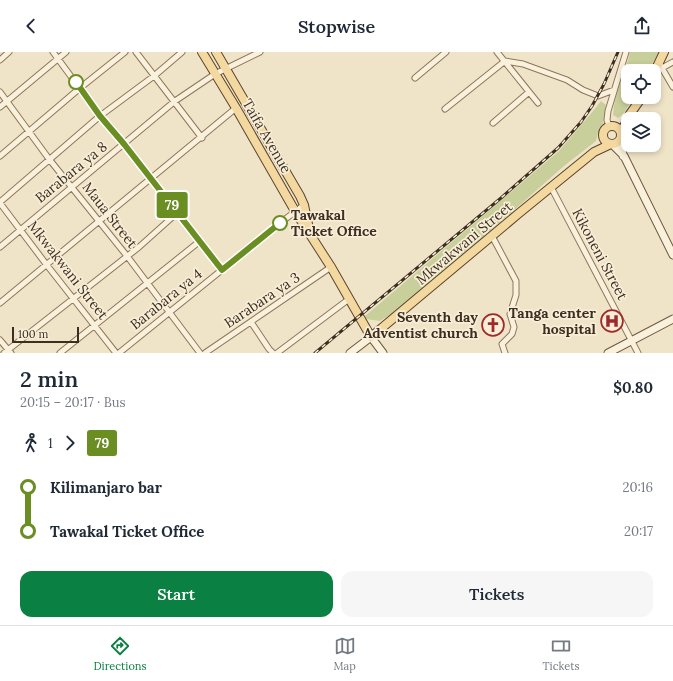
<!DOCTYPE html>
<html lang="en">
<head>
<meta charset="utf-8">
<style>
	body { margin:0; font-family:Lora,serif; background:#f6f6f7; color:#1f2937; height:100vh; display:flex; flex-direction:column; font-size:15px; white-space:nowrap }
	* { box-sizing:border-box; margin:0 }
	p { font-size:13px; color:#747a83 }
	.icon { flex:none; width:22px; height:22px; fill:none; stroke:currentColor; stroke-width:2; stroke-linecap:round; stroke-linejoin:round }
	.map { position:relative; height:301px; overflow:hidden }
	.details { display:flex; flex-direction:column; background:#fff; flex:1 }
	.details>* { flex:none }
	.badge { padding:0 8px; border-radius:3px; font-size:14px; line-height:26px }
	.controls { position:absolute; left:621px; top:12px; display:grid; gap:8px }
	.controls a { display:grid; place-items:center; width:40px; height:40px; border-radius:8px; background:#fff; box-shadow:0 2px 6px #0003; font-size:20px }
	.scale { position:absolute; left:12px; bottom:10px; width:67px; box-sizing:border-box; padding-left:4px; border:2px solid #3d2e20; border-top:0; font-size:11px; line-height:14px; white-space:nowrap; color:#3d2e20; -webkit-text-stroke:3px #f7eed8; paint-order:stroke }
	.map>.badge { position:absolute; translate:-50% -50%; box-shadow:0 0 0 2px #fff }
	.legs { display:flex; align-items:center; gap:6px; height:44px; padding:0 20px; font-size:13px }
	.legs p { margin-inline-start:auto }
	.headline { display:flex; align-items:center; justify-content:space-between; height:68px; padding:0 20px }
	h1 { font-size:22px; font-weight:600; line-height:30px }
	.action { display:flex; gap:8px; margin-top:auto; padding:8px 20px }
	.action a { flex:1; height:46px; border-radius:12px; background:#0b8043; color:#fff; font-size:16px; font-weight:600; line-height:46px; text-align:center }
	.action a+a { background:#f6f6f7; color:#1f2937 }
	ul { padding:0 20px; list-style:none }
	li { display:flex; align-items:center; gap:14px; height:44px; font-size:15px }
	li i { display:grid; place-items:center; width:6px; height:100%; margin:0 5px; background:currentColor }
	li i::after { content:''; width:10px; height:10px; margin:-5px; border:3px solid; border-radius:50%; background:#fff }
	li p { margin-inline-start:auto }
	li:first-child i { background:linear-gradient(#0000 50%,currentColor 0) }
	li:last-child i { background:linear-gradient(currentColor 50%,#0000 0) }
	header { display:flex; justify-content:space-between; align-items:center; height:52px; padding:0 20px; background:#fff; font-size:18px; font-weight:600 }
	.tab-bar { display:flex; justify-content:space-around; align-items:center; height:56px; border-top:1px solid #e0e1e3; background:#fff; font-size:11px; color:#747a83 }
	.tab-bar a { display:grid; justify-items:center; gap:2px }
	.tab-bar .on { color:#0b8043 }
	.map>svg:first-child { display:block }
	.green { fill:#c9cf9b }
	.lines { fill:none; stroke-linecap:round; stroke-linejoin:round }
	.street-casing { stroke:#8d765c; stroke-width:7 }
	.secondary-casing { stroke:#6f573f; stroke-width:9 }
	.primary-casing { stroke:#5b4430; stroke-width:10 }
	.street { stroke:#faf1dc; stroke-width:5 }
	.secondary { stroke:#faf1dc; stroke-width:7 }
	.primary { stroke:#f3d9a0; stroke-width:8 }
	.rail-casing { stroke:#3d2e20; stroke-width:3 }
	.rail { stroke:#f7eed8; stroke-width:1.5; stroke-dasharray:4.5; stroke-linecap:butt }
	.line-1-casing { stroke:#fff; stroke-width:9 }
	.line-1 { stroke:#6b8e23; stroke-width:6 }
	.stop-1-dot { fill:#fff; stroke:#6b8e23; stroke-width:2 }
	.labels { text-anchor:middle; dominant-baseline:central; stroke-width:3.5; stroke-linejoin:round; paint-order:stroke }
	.street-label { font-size:14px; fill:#3d2e20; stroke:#f7eed8 }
	.stop-label { font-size:14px; font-weight:bold; fill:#3d2e20; stroke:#f7eed8; text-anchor:start }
	.poi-label { font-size:14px; font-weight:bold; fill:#3d2e20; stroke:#f7eed8; text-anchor:end }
</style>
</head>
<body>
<header><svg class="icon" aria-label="back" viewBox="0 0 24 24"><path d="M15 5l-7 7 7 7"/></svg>Stopwise<svg class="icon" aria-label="share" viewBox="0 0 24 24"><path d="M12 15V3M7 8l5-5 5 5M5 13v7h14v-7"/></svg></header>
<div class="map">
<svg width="673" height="301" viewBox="0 0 673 301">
	<rect width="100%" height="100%" fill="#f0e4c8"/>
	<path class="green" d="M 630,0 L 659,0 L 648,19 L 628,19 L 628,45 L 633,45 L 624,61 L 618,66 L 613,63 C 614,41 626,21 630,0 Z
		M 601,49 L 606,53 L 603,71 L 598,81 L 596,89 L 564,114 L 485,184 L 454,209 L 400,257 L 380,269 L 366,267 L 365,264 L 559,99 L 593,59 Z"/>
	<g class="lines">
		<g class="street-casing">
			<path id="street" d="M 53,0 L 100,64 L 124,92 L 222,218
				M 136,0 L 202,86
				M 497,0 L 538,51
				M 0,8 L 9,0
				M 659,11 L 673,35
				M 662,16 L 673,10
				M 415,26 L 446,0
				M 0,40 L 49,107 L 127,204 L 200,301
				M 0,55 L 66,0
				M 445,57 L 505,9 L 523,12 L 567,28 L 583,38 L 598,44 L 614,38
				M 493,71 L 529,40
				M 609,74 L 607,68 L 608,59 L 626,0
				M 0,104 L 80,36 L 125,0
				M 551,135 L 638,301
				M 0,150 L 100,64 L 154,24 L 182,0
				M 0,151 L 46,212 L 116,301
				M 492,184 L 516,229 L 516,243 L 510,262 L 514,275 L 512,282 L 502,292 L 505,301
				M 0,195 L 175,49 L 215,22 L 260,0
				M 0,251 L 236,56
				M 251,270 L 269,297 L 273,301
				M 0,288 L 11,301
				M 4,301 L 139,195 L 177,161
				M 60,301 L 200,189
				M 119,301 L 280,171 L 304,153
				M 205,301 L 331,215
				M 277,301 L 349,247"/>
		</g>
		<g class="secondary-casing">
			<path id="secondary" d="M 621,87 L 623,104
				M 612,92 L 624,104 L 673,203
				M 350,301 L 371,285 L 383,301
				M 608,301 L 673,267"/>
		</g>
		<g class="primary-casing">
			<path id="primary" d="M 202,0 L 236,56 L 295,159 L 331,215 L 371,285 L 518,162 L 594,100 L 611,92
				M 216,0 L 300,144 L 304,153 L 309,177
				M 654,21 L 664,0
				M603 83a9 9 0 1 1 18 0a9 9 0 1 1-18 0Z
				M 621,81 L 630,62 L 642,45"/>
		</g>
		<use href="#street" class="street"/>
		<use href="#secondary" class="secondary"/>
		<use href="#primary" class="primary"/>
		<g class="rail-casing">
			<path id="rail" d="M 315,301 L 501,146 L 558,96 L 581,70 L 592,54 L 604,32 L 618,0"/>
		</g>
		<use href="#rail" class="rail"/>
	</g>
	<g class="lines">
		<g class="line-1-casing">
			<path id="line-1" d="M 76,30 L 100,64 L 124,92 L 222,218 L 280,171"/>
		</g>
		<use href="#line-1" class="line-1"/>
	</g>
	<defs>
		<g id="hospital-ring" transform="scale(1.15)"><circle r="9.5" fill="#f7eed8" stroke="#9e2a2b" stroke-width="1.5"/><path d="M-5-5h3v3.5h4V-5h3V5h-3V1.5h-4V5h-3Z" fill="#9e2a2b"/></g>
		<g id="church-ring" transform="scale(1.15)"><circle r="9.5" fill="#f7eed8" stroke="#9e2a2b" stroke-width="1.5"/><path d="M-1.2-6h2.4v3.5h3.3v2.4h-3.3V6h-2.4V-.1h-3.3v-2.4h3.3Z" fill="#9e2a2b"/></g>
	</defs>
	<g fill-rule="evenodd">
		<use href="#hospital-ring" x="612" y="269"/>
		<use href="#church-ring" x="493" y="273"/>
	</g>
	<g class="stop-1-dot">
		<circle cx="76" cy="30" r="7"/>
		<circle cx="280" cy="171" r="7"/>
	</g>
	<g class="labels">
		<g class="street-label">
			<text transform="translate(267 84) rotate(60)">Taifa Avenue</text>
			<text transform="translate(71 120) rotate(-39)">Barabara ya 8</text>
			<text transform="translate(110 163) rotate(52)">Maua Street</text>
			<text transform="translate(464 191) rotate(-40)">Mkwakwani Street</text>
			<text transform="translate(600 202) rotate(62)">Kikoneni Street</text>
			<text transform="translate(68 218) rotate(52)">Mkwakwani Street</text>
			<text transform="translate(166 247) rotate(-39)">Barabara ya 4</text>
			<text transform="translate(262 248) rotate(-34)">Barabara ya 3</text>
		</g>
		<g class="stop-label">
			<text x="291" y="163">Tawakal<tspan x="291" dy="16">Ticket Office</tspan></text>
		</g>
		<g class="poi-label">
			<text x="596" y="261">Tanga center<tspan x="596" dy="16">hospital</tspan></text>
			<text x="478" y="265">Seventh day<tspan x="478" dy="16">Adventist church</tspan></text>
		</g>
	</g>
</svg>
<div class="controls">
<a><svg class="icon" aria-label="locate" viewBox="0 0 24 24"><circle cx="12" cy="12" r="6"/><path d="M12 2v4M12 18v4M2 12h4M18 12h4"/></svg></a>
<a><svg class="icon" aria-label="layers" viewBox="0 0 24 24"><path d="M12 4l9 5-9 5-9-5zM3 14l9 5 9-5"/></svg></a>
</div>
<div class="scale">100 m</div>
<b class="badge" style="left:172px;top:153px;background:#6b8e23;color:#fff">79</b>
</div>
<section class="details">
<div class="headline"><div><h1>2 min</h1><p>20:15 – 20:17 · Bus</p></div><b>$0.80</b></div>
<div class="legs"><svg class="icon" aria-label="walk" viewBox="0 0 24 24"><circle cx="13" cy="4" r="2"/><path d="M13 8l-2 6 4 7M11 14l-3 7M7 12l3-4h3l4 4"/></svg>1<svg class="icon" aria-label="forward" viewBox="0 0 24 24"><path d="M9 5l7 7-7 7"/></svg><b class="badge" style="background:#6b8e23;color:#fff">79</b></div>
<ul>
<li><i style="color:#6b8e23"></i><b>Kilimanjaro bar</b><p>20:16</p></li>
<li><i style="color:#6b8e23"></i><b>Tawakal Ticket Office</b><p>20:17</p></li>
</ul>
<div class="action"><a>Start</a><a>Tickets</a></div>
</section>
<nav class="tab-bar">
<a class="on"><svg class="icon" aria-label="directions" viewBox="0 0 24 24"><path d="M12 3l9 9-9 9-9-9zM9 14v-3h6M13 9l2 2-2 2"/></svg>Directions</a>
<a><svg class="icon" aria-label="map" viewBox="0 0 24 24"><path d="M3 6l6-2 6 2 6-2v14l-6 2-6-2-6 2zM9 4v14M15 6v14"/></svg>Map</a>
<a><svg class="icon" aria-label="tickets" viewBox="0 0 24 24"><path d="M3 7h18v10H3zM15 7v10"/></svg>Tickets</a>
</nav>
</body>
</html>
